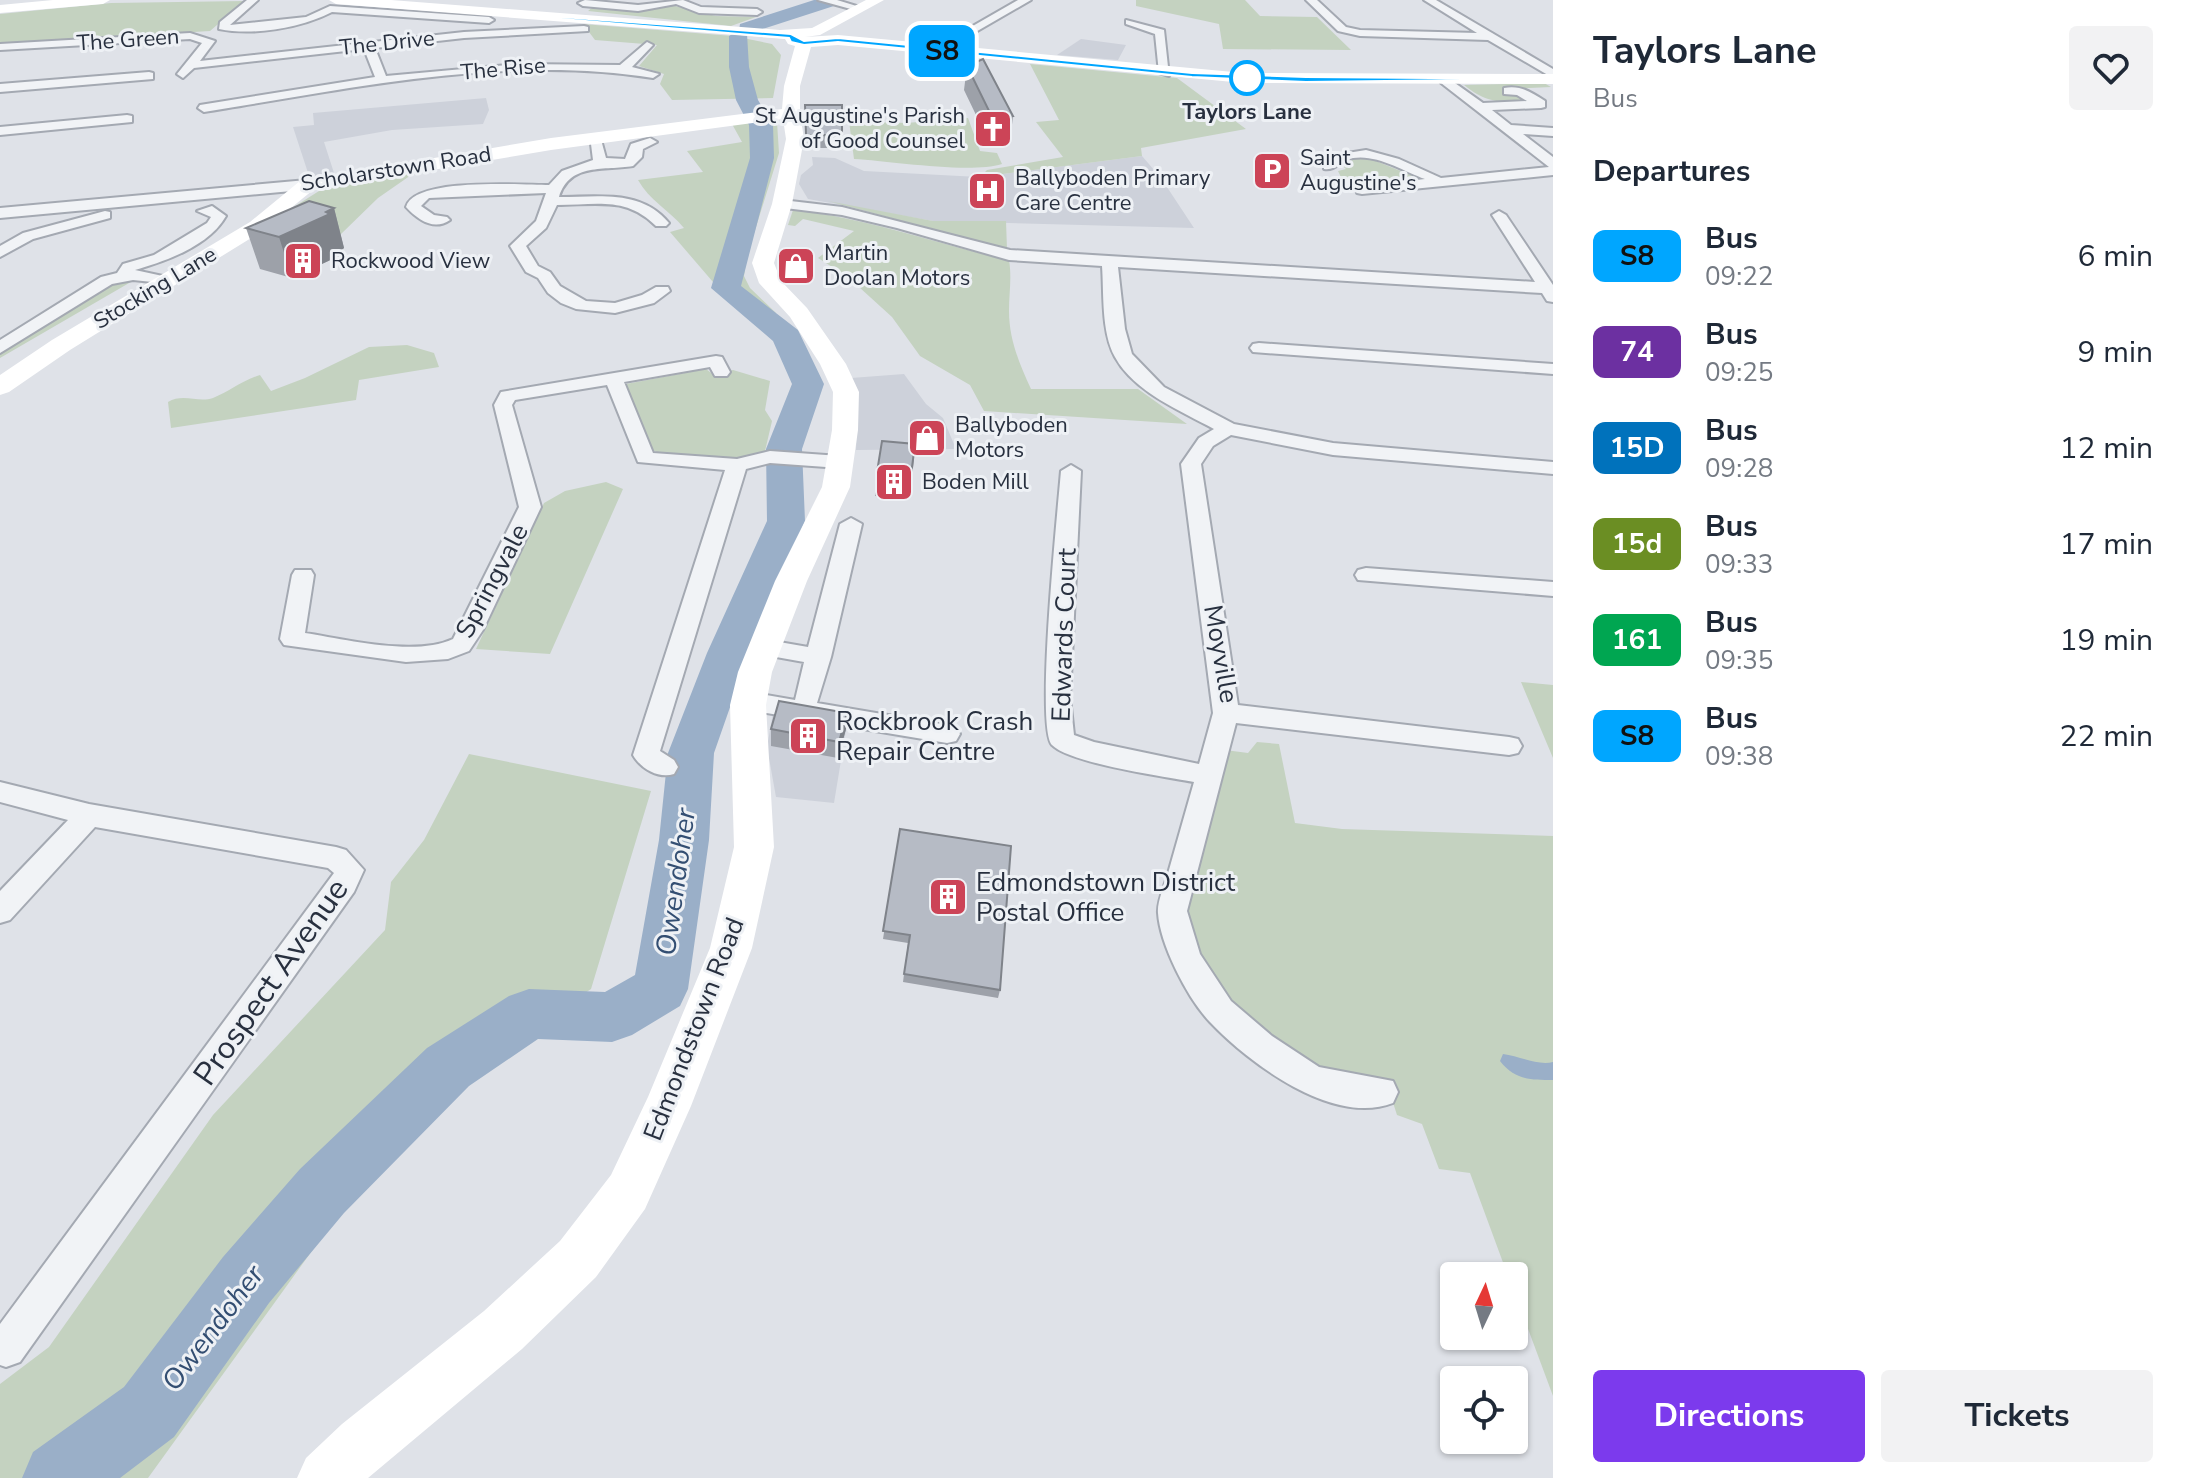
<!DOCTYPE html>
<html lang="en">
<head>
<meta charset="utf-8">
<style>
	body { margin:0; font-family:"Nunito Sans",sans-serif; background:#f2f2f3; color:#1f2937; height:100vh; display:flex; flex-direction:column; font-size:30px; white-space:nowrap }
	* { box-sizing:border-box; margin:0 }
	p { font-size:26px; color:#747a83 }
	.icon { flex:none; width:44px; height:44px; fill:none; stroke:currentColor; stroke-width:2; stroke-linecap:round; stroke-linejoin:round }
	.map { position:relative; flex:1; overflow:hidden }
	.panel { display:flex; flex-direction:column; background:#fff; width:640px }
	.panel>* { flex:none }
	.badge { padding:0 16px; border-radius:12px; font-size:28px; line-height:52px }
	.needle { width:52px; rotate:4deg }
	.controls { position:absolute; left:1440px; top:1262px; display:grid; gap:16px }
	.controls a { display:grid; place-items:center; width:88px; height:88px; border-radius:8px; background:#fff; box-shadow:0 2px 6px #0004; font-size:40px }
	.map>.badge { position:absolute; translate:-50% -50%; box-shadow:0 0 0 4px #fff }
	h2 { padding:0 40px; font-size:30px; line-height:72px }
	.round { display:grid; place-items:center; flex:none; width:84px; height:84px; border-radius:8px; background:#f2f2f3 }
	.head { display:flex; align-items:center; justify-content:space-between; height:136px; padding:0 40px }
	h1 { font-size:38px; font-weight:700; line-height:60px }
	.button { display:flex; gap:16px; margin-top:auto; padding:16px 40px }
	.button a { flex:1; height:92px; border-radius:8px; background:#7c3aed; color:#fff; font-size:32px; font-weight:700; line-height:92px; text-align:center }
	.button a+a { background:#f2f2f3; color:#1f2937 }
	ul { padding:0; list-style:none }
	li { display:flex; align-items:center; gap:24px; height:96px; padding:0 40px }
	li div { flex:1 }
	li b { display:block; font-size:30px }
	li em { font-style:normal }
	li .badge { min-width:88px; font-weight:700; text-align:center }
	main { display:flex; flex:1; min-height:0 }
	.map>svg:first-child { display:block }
	.built { fill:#cdd1da }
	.green { fill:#c4d2c0 }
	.water { fill:#9aafc8 }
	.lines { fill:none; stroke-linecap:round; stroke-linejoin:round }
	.river { fill:#9aafc8; fill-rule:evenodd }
	.minor-casing { stroke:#a4a9b2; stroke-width:4 }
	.tertiary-casing { stroke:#a4a9b2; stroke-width:4 }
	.minor { fill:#f1f3f6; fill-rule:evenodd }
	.tertiary { fill:#f1f3f6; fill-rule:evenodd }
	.secondary { fill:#fff; fill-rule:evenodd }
	.wall { fill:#9da1a9 }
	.shaded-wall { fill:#7f838a }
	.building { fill:#b6bbc5; stroke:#7f838a; stroke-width:2 }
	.line { fill:#00a6ff; stroke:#fff; stroke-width:2 }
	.stop-dot { fill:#fff; stroke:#00a6ff; stroke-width:4 }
	.labels { text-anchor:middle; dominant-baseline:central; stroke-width:6; stroke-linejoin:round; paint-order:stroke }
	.far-street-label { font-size:22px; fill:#28303f; stroke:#eef1f5 }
	.far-stop-label { font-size:22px; font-weight:bold; fill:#28303f; stroke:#eef1f5 }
	.far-poi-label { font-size:22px; fill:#28303f; stroke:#eef1f5; text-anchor:start }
	.street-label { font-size:26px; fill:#28303f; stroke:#eef1f5 }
	.poi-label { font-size:26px; fill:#28303f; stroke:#eef1f5; text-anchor:start }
	.water-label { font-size:28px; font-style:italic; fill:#334e72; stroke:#eef1f5 }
	.near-street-label { font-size:32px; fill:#28303f; stroke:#eef1f5 }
</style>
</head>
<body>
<main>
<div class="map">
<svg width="1553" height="1478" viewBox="0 0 1553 1478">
	<rect width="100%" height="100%" fill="#dfe2e8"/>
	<path class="built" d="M 1081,39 L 1126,45 L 1118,60 L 1057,55 Z
		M 486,98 L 489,110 L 483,124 L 392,130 L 324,142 L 335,176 L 310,179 L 293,127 L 314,125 L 313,113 Z
		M 1142,156 L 1161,178 L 1194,228 L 933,221 L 808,199 L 799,184 L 801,175 L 813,165 L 812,157 L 835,158 L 864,171 L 979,177 Z
		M 904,374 L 926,404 L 943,418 L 956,449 L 856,450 L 858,399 L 851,378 Z
		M 773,713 L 847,724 L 834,803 L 776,797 L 767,747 Z"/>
	<path class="green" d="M 1136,0 L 1245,0 L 1260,16 L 1317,17 L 1351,50 L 1223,49 L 1219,24 L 1136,6 Z
		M 245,1 L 210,31 L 0,44 L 0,14 L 111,3 Z
		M 671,5 L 716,16 L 756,17 L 731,26 L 588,11 L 594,6 L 642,10 Z
		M 583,24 L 733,36 L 772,44 L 781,55 L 773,98 L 672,100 L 660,84 L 664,74 L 639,66 L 657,45 L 595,40 Z
		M 1030,64 L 1177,78 L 1246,129 L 1141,148 L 1142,156 L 980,177 L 987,170 L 1063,157 L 1036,122 L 1059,120 Z
		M 1544,83 L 1551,87 L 1507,89 L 1525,102 C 1499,103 1485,102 1464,85 Z
		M 968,118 L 980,151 L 997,153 L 1002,164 C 969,174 891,161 854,159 L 849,121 L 906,123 Z
		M 765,121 L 777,122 L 779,153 L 747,256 L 744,276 L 750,288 L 776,313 L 752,318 L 719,289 L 670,232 L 684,228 C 669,210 649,200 638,180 L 703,172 L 687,151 L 742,142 L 732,124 Z
		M 1348,157 L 1366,157 L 1418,178 L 1416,181 L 1347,190 L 1338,171 L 1346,169 L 1339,162 L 1348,160 Z
		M 414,173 L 378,198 L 340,235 L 265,225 L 327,186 Z
		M 828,201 L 933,221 L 1006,221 L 1007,249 Z
		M 793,210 C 868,218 936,244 1009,260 C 1012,278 1009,293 1009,311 C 1009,339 1019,363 1031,389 L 1138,389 L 1187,424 L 984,411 L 970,385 L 920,356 L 892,317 L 848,277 L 818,258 L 854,231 L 803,219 L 795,226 L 788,225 Z
		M 136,279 L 0,358 L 0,353 L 110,282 Z
		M 407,345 L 434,353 L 439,367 L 359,380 L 356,400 L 171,428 L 168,402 C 183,393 198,403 213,398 C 229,392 241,381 260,375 L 271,391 L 305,378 L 369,347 Z
		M 706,369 L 714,375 L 733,370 L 770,381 L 765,410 L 772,421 L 765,451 C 737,463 676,465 649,448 L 626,384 Z
		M 606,482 L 623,489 L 550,654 L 476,649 L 544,503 L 565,491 Z
		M 1521,682 L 1553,685 L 1553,758 Z
		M 1257,742 L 1279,744 L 1295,823 L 1342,829 L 1553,836 L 1553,1396 L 1514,1291 L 1514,1276 L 1508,1276 L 1470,1173 L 1439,1169 L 1422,1124 L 1397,1115 L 1386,1081 L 1336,1082 L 1224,1005 L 1194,955 L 1180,911 L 1225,750 L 1248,753 Z
		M 469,754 L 651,791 L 591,989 L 491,1055 L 366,1176 L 148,1478 L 0,1478 L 0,1384 L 49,1347 L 213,1115 L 385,930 L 391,882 L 424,840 Z"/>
	<path class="water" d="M 1503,1054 C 1519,1056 1538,1066 1553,1062 L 1553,1080 C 1530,1080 1515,1080 1500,1061 Z"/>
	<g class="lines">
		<path class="river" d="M 814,0 L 842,0 L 840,4 L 747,34 L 749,67 L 758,100 L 773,125 L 774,158 L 741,286 L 798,330 L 824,384 L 802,449 L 805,521 L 749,653 L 714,753 L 709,840 L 688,989 L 680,1006 L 632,1035 L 612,1042 L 538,1039 L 469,1086 L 344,1213 L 269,1303 L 174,1437 L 120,1478 L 22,1478 L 33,1452 L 124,1387 L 223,1257 L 300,1169 L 427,1048 L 509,996 L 529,989 L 605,992 L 635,975 L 659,840 L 668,753 L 707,653 L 767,521 L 766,449 L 792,384 L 773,341 L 711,288 L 750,158 L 749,125 L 736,100 L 729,67 L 729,36 L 739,30 L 740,24 Z"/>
		<g class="minor-casing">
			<path id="minor" d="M 247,0 L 258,0 L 230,25 L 306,17 L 330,6 L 489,17 L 494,20 L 489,23 L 332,12 C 301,28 253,36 219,29 L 220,22 Z
				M 585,0 L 638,5 L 683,0 L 701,7 L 757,9 L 762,12 L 757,15 L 699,13 L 676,4 L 638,11 L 583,6 L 578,3 Z
				M 818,0 L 837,0 L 863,8 L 858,11 Z
				M 1018,0 L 1031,0 L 941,52 L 931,50 Z
				M 1306,0 L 1317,0 L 1346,27 L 1360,30 L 1477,33 L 1424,0 L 1436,0 L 1553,69 L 1553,78 L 1488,40 L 1360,36 L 1338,31 Z
				M 1126,20 L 1164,30 L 1169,76 L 1159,73 L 1155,34 L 1126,24 Z
				M 584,26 L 588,27 L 588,31 L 464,38 L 375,48 L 386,76 L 518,64 L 620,65 L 647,42 L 653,45 L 632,67 L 659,74 L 653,78 C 507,54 349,89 204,112 L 198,108 L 200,105 L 375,77 L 364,49 L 194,68 L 183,78 L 177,74 L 202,43 L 190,39 L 0,50 L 0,44 L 190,33 L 215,41 L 200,61 L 464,32 Z
				M 149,72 L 153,73 L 153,79 L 0,92 L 0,84 Z
				M 1445,76 L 1483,103 L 1527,101 L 1517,95 L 1504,94 L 1504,88 C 1521,85 1531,92 1545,101 L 1545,107 L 1541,108 L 1492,110 L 1511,125 L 1553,128 L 1553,136 L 1523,134 L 1553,157 L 1553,175 L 1362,194 L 1357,193 L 1357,187 L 1425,179 C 1403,171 1377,154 1353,158 C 1341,160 1336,171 1324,169 L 1324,163 L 1335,155 L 1366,150 L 1399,159 L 1441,178 L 1549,167 L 1441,83 L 1439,80 Z
				M 127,115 L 132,116 L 132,122 L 0,135 L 0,127 Z
				M 590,136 L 600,136 L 606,158 L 625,159 L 631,144 L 650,138 L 657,142 L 643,149 L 642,157 L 633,166 C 605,171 570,162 559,197 C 599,197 641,189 669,223 L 666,226 L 656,226 C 626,196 596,205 557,205 L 546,228 L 526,246 L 538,266 L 550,272 L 560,286 L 586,301 L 615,303 L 642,295 L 656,287 L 668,287 L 670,291 L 654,303 L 615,313 L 576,309 L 561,303 L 548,293 L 538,278 L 526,272 L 510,246 L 536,221 L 546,193 L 429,198 L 421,206 L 434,215 L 447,217 L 450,220 C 434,231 418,220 406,207 C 414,177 521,185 549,185 L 562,171 L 593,160 Z
				M 782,200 L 842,207 L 1010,250 L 1535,282 L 1492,215 L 1499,211 L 1506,215 L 1553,285 L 1553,302 L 1547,301 L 1542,293 L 1118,267 L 1125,329 L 1132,354 L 1164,387 L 1234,424 L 1333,443 L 1553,462 L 1553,474 L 1333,455 L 1231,435 L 1213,446 L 1201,464 L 1238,705 L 1509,737 L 1518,739 L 1522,746 L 1518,753 L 1509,755 L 1236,723 L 1187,911 L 1200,954 L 1231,1001 L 1272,1036 L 1319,1067 L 1393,1081 L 1398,1092 L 1393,1103 C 1333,1126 1250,1064 1210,1022 C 1188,999 1160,945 1158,913 C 1157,902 1164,887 1167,877 C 1176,845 1185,814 1194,782 C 1166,777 1069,763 1052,745 C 1035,728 1058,508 1061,471 L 1071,465 L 1081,471 L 1070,698 L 1074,735 L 1094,742 L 1199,764 L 1213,713 L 1181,464 L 1199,438 L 1214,429 C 1181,411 1134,392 1115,357 C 1101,332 1104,293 1102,266 L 1009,260 L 897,228 L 842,215 L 777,207 L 775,204 Z
				M 212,206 L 226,216 C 209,246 166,261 135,270 L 172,278 L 172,284 L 133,280 L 112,284 L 0,353 L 0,340 L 101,277 L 117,273 L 123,264 L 154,255 L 207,223 L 211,217 L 197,211 Z
				M 105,211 L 110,212 L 110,218 L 33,239 L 0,257 L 0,246 L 23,233 Z
				M 1259,343 L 1553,364 L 1553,374 L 1253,352 L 1250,348 L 1253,344 Z
				M 716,356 L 722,357 L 730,372 L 727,376 L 715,376 L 710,367 L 624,382 L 653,453 L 737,459 L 770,451 L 840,456 L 850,462 L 840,468 L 770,463 L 746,469 L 660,751 L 674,760 L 678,767 L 674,774 C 659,779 641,769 633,755 L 725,470 L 638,462 L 607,385 L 515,400 L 512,405 L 541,507 L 483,630 L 469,651 L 448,659 L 406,662 L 284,645 L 280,639 L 292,575 L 295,570 L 311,570 L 314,575 L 305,633 C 345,639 415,657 453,639 L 519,507 L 494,405 L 501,392 Z
				M 851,518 L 862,524 L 831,657 L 817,703 L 947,725 L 956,727 L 960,734 L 956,741 L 947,743 L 749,710 L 740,707 L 736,701 L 740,695 L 749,692 L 795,700 L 804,662 L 753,653 L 750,647 L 753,641 L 762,639 L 808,647 L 840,524 Z
				M 1366,568 L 1553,582 L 1553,596 L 1358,580 L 1355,575 L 1358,570 Z
				M 0,782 L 89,804 L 336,847 L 346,850 L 364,870 L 354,892 L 20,1362 L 6,1367 L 0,1365 L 0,1324 L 334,873 L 328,868 L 95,827 L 10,920 L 0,923 L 0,891 L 68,820 L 0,802 Z"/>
		</g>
		<g class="tertiary-casing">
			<path id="tertiary" d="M 307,180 L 316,185 L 313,189 L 0,218 L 0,208 Z"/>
		</g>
		<use href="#minor" class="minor"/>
		<use href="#tertiary" class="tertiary"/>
		<path class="secondary" d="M 53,0 L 110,0 L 103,4 L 0,13 L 0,5 Z
			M 329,0 L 391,0 L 780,30 L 812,28 L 866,0 L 884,0 L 820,35 L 805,37 L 838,35 L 1244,73 L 1553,74 L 1553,84 L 1244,83 L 838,45 L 811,47 L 800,86 L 800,113 L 804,139 L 792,204 L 774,263 L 781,281 L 807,308 L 846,364 L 859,392 L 858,430 L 850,487 L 807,581 L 772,672 L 766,705 L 774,847 L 752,948 L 691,1106 L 645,1209 L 596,1277 L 522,1349 L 368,1478 L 297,1478 L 306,1458 L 342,1424 L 484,1311 L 560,1241 L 611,1175 L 648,1097 L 710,948 L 734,847 L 730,705 L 738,672 L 775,581 L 822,487 L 832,430 L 833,392 L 820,364 L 790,317 L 759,283 L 752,263 L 772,204 L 786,139 L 783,119 L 551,150 L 313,190 L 264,230 L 70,350 L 9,392 L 0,395 L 0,375 L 52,340 L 250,222 L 300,181 L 551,138 L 782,109 L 784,86 L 795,46 L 788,44 L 785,39 L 336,4 Z"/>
	</g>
	<path class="wall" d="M 967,66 L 1013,116 L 1010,142 L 989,142 L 964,90 Z
		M 805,105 L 842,105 L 841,148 L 805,148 Z
		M 334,208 L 344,248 L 340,251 L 341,255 L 292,278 L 260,269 L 246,228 Z
		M 915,444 L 908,499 L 875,496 L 877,472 Z
		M 847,713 L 846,729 L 838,758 L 771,746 L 771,729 Z
		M 900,829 L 1000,990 L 998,998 L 903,982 L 908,943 L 883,939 Z"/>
	<path class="shaded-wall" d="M 334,208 L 344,248 L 340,251 L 341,255 L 292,278 L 279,237 Z
		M 915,444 L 913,468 L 908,499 L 911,475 Z
		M 847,713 L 846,729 L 838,758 L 839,742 Z"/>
	<path class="building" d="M 983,59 L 1013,116 L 992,117 L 967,66 Z
		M 805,105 L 842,105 L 842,135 L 806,135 Z
		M 309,201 L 334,208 L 326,212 L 330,214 L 279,237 L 246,228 Z
		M 882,441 L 915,444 L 911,475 L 877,472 Z
		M 779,701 L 847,713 L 839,742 L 771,729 Z
		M 900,829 L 1011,846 L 1000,990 L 904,974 L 910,935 L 883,931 Z"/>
	<path class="line" d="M 334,0 L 791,34 L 804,41 L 838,38 L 1192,73 L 1306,77 L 1553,79 L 1306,82 L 1192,77 L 838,42 L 804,45 L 791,42 L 789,38 Z"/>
	<defs>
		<g id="church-square" transform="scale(2)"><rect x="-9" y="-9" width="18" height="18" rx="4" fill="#cc4457" stroke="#eef1f5"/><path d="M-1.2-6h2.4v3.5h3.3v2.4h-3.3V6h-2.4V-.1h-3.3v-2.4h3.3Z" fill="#fff"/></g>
		<g id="parking-square" transform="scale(2)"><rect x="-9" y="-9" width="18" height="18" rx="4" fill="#cc4457" stroke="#eef1f5"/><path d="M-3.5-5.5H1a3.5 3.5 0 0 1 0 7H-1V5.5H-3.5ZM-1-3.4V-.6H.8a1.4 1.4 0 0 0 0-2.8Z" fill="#fff"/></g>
		<g id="hospital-square" transform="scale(2)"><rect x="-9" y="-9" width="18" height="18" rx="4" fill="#cc4457" stroke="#eef1f5"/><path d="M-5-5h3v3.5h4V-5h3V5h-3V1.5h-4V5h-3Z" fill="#fff"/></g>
		<g id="building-square" transform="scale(2)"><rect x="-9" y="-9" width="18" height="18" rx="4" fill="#cc4457" stroke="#eef1f5"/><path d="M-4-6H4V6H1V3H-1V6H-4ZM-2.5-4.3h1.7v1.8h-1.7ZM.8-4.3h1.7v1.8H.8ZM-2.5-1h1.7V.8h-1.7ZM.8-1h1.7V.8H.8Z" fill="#fff"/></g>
		<g id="shop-square" transform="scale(2)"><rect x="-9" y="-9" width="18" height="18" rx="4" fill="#cc4457" stroke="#eef1f5"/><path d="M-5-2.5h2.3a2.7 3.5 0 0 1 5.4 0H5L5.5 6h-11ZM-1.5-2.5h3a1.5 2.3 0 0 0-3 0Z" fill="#fff"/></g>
	</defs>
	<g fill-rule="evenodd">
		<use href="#church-square" x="993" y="129"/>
		<use href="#parking-square" x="1272" y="171"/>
		<use href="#hospital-square" x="987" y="191"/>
		<use href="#building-square" x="303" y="261"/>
		<use href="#shop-square" x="796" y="266"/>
		<use href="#shop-square" x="927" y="438"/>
		<use href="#building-square" x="894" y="482"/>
		<use href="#building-square" x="808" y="736"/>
		<use href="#building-square" x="948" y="897"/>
	</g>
	<circle class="stop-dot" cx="1247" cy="78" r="16"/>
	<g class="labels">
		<g class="far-street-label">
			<text transform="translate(128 40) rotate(-4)">The Green</text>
			<text transform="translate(387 43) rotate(-6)">The Drive</text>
			<text transform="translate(503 69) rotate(-5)">The Rise</text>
			<text transform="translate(396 169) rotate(-9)">Scholarstown Road</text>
			<text transform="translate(155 288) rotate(-31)">Stocking Lane</text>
		</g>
		<g class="far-stop-label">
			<text x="1247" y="112">Taylors Lane</text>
		</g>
		<g class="far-poi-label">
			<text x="965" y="116" text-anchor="end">St Augustine's Parish<tspan x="965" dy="25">of Good Counsel</tspan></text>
			<text x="1300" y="158">Saint<tspan x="1300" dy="25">Augustine's</tspan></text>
			<text x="1015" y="178">Ballyboden Primary<tspan x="1015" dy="25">Care Centre</tspan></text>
			<text x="824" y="253">Martin<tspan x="824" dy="25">Doolan Motors</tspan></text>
			<text x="331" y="261">Rockwood View</text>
			<text x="955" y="425">Ballyboden<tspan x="955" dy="25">Motors</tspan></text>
			<text x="922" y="482">Boden Mill</text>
		</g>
		<g class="street-label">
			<text transform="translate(492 581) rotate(-62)">Springvale</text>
			<text transform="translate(1064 635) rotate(-88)">Edwards Court</text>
			<text transform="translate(1221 654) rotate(80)">Moyville</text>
			<text transform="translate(694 1029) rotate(-69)">Edmondstown Road</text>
		</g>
		<g class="poi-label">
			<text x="836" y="721">Rockbrook Crash<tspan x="836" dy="30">Repair Centre</tspan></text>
			<text x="976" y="882">Edmondstown District<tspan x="976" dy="30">Postal Office</tspan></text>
		</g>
		<g class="water-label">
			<text transform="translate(676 882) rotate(-82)">Owendoher</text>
			<text transform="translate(213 1328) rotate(-53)">Owendoher</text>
		</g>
		<g class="near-street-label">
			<text transform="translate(271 982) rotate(-55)">Prospect Avenue</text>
		</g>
	</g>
</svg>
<div class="controls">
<a><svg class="needle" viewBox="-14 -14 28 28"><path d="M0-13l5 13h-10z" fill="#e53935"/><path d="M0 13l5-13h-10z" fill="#747a83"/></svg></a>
<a><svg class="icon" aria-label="locate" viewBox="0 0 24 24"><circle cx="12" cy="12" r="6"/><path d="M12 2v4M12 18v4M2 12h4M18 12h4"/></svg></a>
</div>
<b class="badge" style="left:942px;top:51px;background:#00a6ff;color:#111">S8</b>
</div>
<section class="panel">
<div class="head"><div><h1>Taylors Lane</h1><p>Bus</p></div><a class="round"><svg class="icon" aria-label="heart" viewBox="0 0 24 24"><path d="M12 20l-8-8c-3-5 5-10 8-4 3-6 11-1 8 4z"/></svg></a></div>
<h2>Departures</h2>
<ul>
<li><span class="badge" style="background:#00a6ff;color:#111">S8</span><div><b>Bus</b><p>09:22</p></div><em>6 min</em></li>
<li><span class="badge" style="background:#6c30a1;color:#fff">74</span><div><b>Bus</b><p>09:25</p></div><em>9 min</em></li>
<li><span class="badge" style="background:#0072bc;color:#fff">15D</span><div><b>Bus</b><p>09:28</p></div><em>12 min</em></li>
<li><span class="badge" style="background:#6b8e23;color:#fff">15d</span><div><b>Bus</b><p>09:33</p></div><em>17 min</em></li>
<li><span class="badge" style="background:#00a651;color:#fff">161</span><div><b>Bus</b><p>09:35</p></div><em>19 min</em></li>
<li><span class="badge" style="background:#00a6ff;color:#111">S8</span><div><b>Bus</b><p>09:38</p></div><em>22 min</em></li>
</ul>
<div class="button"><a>Directions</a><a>Tickets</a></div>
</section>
</main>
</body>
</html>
